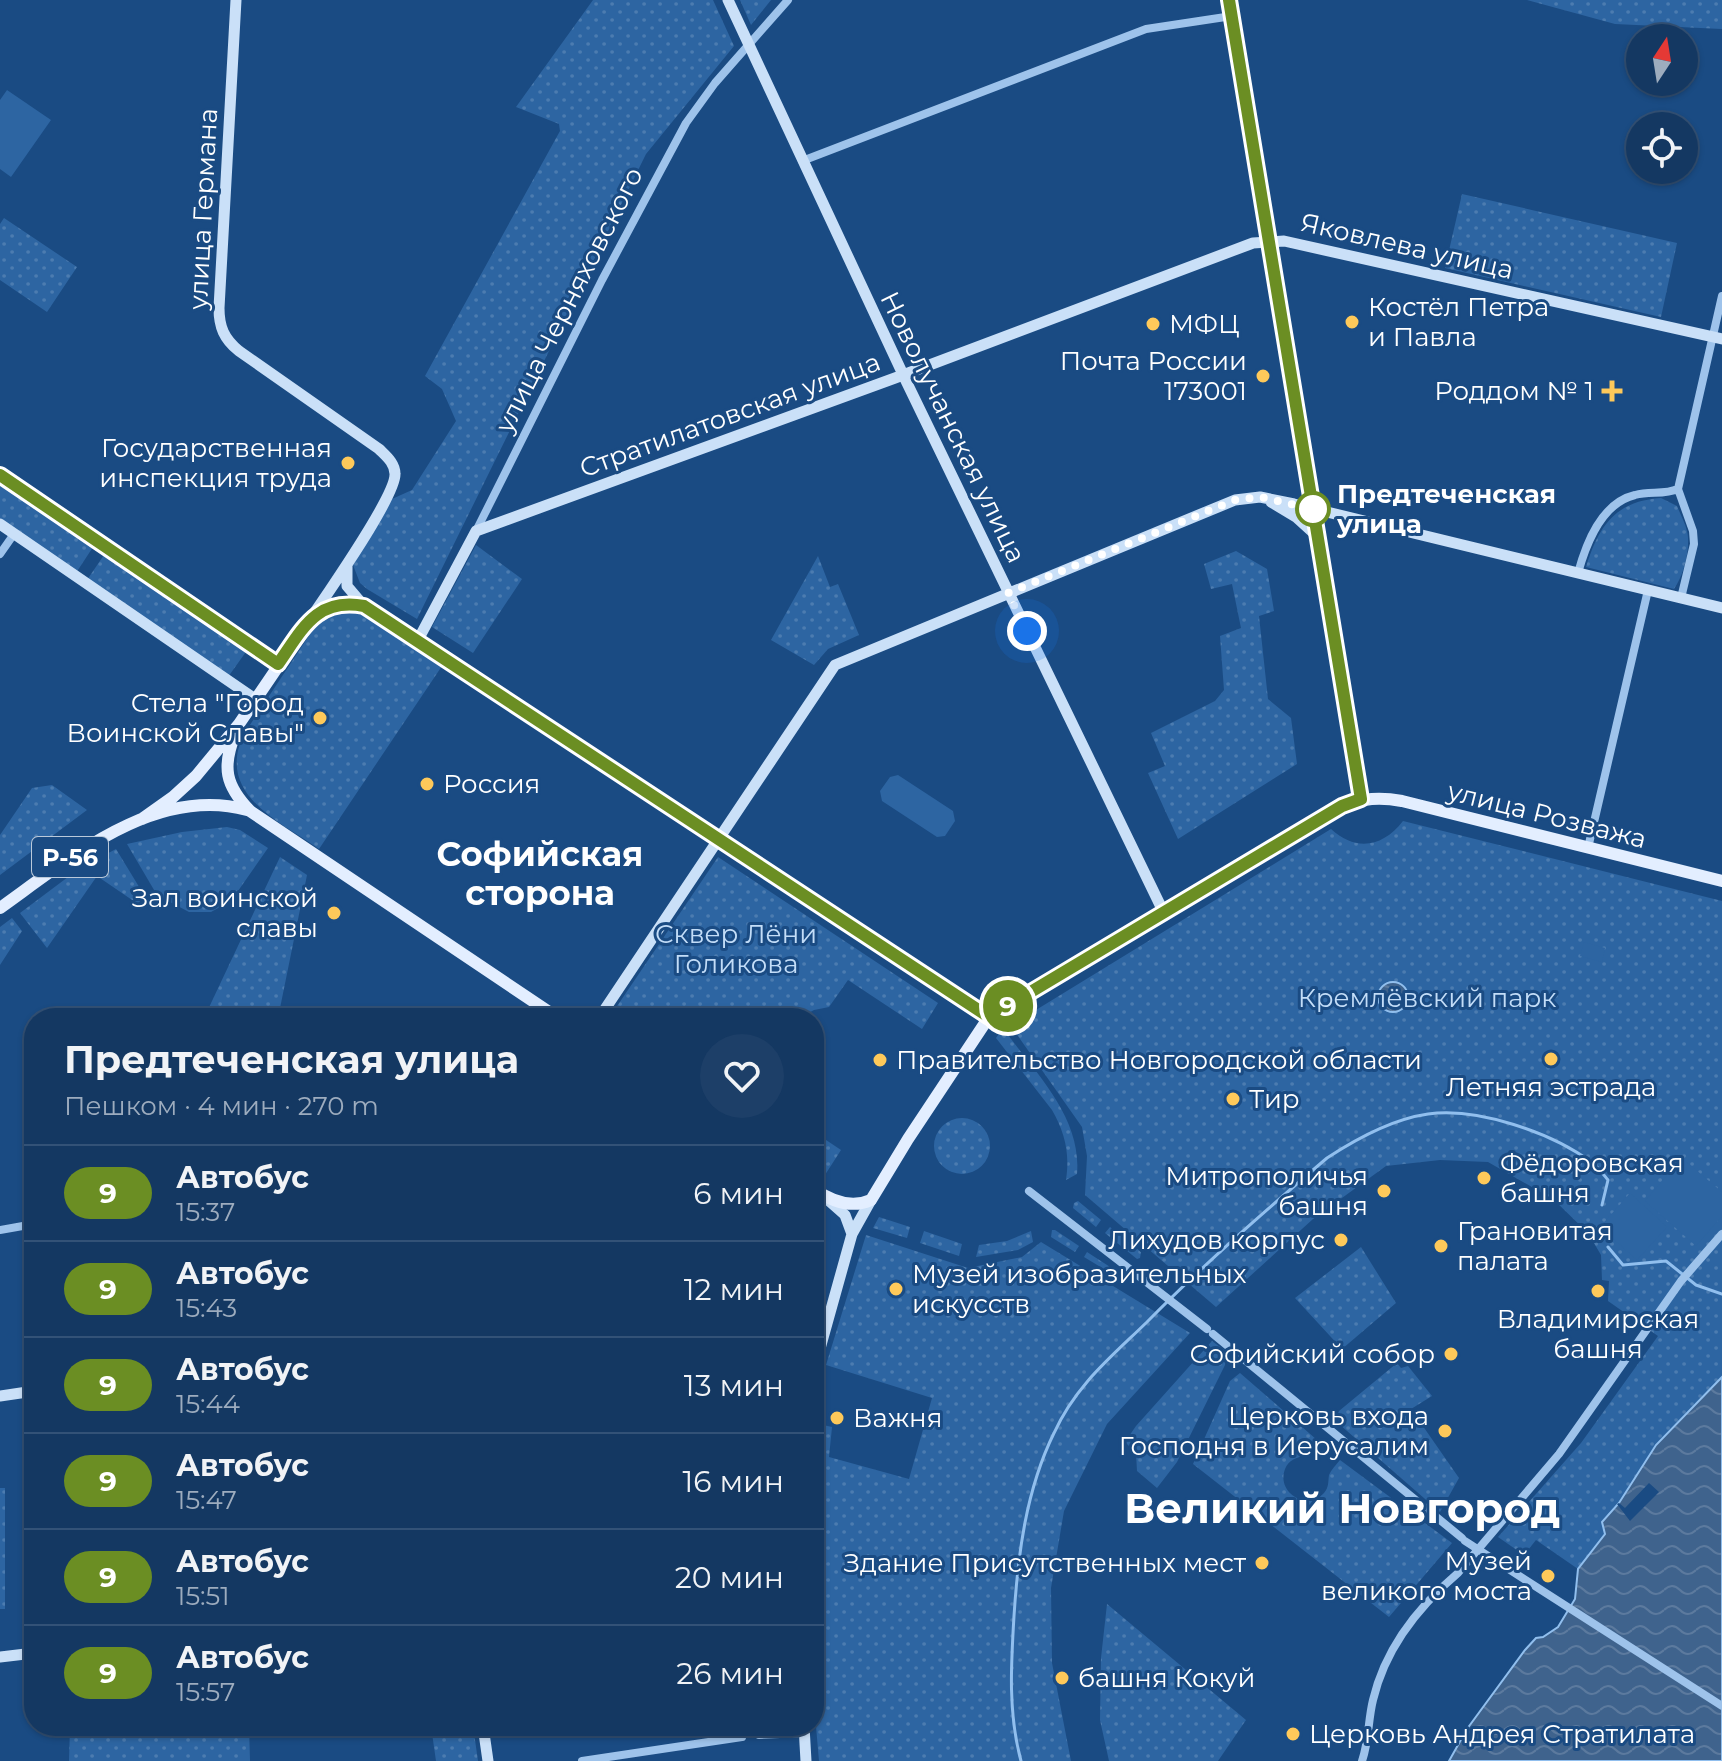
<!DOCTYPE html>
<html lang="ru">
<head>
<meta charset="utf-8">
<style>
	body { margin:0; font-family:Montserrat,sans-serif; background:#1d3f68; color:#f1f3f6; height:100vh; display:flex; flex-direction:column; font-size:30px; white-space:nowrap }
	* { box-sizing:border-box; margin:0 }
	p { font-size:26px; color:#9dacbe }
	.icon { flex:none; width:44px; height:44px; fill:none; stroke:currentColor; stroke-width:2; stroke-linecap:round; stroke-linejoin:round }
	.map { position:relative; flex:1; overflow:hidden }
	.side { position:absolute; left:24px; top:1008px; width:800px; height:728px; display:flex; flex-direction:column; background:#143862; border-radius:32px; box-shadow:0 2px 6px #0004,0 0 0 2px #335277 }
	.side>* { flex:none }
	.badge { padding:0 16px; border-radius:26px; font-size:28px; line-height:52px }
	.needle { width:52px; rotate:12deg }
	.controls { position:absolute; left:1626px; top:24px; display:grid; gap:16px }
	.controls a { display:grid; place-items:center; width:72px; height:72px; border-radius:50%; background:#143862; box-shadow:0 2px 6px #0004,0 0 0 2px #335277; font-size:40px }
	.you { position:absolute; width:40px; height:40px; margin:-20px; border:6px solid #fff; border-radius:50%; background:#1a73e8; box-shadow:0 0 0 12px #1a73e833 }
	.map>.badge { position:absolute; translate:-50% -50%; box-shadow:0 0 0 4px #fff }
	.round { display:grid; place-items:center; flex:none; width:84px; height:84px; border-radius:42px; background:#1d3f68 }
	.head { display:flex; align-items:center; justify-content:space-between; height:136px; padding:0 40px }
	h1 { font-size:38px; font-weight:700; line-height:60px }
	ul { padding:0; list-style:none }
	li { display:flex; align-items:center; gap:24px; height:96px; padding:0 40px; border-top:2px solid #335277 }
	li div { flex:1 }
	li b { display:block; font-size:30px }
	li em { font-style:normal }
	li .badge { min-width:88px; font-weight:700; text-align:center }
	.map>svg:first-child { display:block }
	.grass { fill:url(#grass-dots) }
	.pitch { fill:#2d65a2 }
	.water { fill:url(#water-waves); stroke:#91bfee; stroke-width:2 }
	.pier { fill:#1a4b83 }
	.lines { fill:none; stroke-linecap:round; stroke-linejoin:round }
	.stream { stroke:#91bfee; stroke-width:3 }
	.street { stroke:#9ec3eb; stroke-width:8 }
	.secondary { stroke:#cae0f8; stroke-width:11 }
	.primary { stroke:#e3eeff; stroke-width:12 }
	.line-casing { stroke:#fff; stroke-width:18 }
	.line { stroke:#6b8e23; stroke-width:12 }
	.walk { stroke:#fff; stroke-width:8; stroke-dasharray:0 14.4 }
	.poi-dot { fill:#fec95a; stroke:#1a4b83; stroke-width:3 }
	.stop-dot { fill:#fff; stroke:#6b8e23; stroke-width:4 }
	.labels { text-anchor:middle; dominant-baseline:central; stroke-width:6; stroke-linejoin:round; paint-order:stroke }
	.shield { fill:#1a4b83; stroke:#bac9da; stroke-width:2 }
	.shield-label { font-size:24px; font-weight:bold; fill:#fff }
	.street-label { font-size:26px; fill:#fff; stroke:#1a4b83 }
	.poi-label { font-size:26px; fill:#fff; stroke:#1a4b83; text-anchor:start }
	.stop-label { font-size:26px; font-weight:bold; fill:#fff; stroke:#1a4b83; text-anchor:start }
	.park-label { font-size:26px; fill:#c3ddf8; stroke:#1a4b83 }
	.district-label { font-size:34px; font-weight:bold; fill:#fff; stroke:#1a4b83 }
	.town-label { font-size:42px; font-weight:bold; fill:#fff; stroke:#1a4b83 }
</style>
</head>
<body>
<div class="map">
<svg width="1722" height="1761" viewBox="0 0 1722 1761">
	<defs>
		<pattern id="grass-dots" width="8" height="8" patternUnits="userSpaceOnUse" patternTransform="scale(2)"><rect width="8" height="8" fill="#2d65a2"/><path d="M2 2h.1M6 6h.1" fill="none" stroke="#4c7cb0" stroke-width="1.8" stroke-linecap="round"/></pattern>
		<pattern id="water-waves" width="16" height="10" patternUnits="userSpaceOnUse" patternTransform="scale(2)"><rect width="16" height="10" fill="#3f638d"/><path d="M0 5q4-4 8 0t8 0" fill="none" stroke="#5c7a9e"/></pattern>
	</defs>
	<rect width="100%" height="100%" fill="#1a4b83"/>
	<path class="grass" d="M 593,0 L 713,0 L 734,46 L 646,154 L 417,619 L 367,589 L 360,583 L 353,565 L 374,525 L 392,499 L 412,490 L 456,421 L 442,389 L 425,376 L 560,131 L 559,124 L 516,107 Z
		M 740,0 L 771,0 L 751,25 Z
		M 1527,0 L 1722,0 L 1722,29 L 1615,24 Z
		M 1462,194 L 1677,243 L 1661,317 L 1445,268 Z
		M 4,218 L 77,267 L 47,312 L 0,280 L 0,224 Z
		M 0,480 L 95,544 L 76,573 L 0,520 Z
		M 1661,498 L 1677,506 C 1680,514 1685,522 1687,531 C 1691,547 1684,575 1674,589 L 1586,567 C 1599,525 1616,501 1661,498 Z
		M 476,545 L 522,579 L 473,653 L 432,627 Z
		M 1236,551 L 1267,569 L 1274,611 L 1259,616 L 1268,699 L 1291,718 L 1297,764 L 1178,839 L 1148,773 L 1165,766 L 1151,733 L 1215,701 L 1224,690 L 1220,636 L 1241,628 L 1232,584 L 1211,589 L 1204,564 Z
		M 106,552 L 248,649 L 228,677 L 87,580 Z
		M 818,556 L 830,587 L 838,584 L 859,635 L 828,649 L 814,665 L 771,640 Z
		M 353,611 L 365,612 L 444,663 L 319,849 C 279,821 215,794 244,734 L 318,622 L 327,615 Z
		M 52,785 L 87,810 L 0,875 L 0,835 L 32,788 Z
		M 1403,821 L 1722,901 L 1722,1377 L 1656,1445 L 1619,1503 L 1602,1522 L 1605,1534 L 1578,1569 L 1536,1540 L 1524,1555 L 1498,1537 L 1581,1443 L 1658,1336 L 1608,1301 L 1609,1281 L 1602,1280 L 1601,1255 L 1588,1233 L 1553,1199 L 1488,1162 L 1440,1160 L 1386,1166 L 1313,1219 L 1216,1307 L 1085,1195 L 1087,1156 L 1082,1127 L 1013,1029 L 1018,1021 L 1331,829 C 1356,852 1383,847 1403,821 Z
		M 227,827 L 240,830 L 268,848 L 231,901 L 211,912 L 189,912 L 157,895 L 127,844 L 182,832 Z
		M 116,849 L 144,895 L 138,904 L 97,876 L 47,948 L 20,913 L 80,868 Z
		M 280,857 L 307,875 L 278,1018 L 204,1018 Z
		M 718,857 L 938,1003 L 922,1029 L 848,980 L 829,1007 L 814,1010 L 799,1018 L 609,1018 Z
		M 12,918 L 22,931 L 0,965 L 0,927 Z
		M 1003,1028 C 1034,1072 1082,1116 1077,1174 L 1066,1180 C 1070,1153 1065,1133 1052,1110 L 996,1038 Z
		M934 1146a28 28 0 1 1 56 0a28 28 0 1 1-56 0Z
		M 814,1132 L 841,1150 L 823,1178 L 814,1172 Z
		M 1078,1201 L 1101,1220 L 1096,1227 L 1073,1208 L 1074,1203 Z
		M 879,1217 L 910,1227 L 907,1238 L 873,1228 Z
		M 1110,1227 L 1141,1252 L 1140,1258 L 1137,1259 L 1105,1233 Z
		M 1052,1230 L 1055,1230 L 1079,1246 L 1075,1252 L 1051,1237 Z
		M 924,1231 L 962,1244 L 959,1256 L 920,1243 Z
		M 1031,1231 L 1033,1242 L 1018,1250 L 976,1257 L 979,1245 L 1007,1241 Z
		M 866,1235 L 968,1268 L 1022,1257 L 1041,1242 L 1190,1333 L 1107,1424 L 1064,1511 L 1051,1588 L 1052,1663 L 1071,1761 L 819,1761 L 814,1703 L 814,1423 L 832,1427 L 829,1457 L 909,1479 L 932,1398 L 826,1365 Z
		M 1361,1247 L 1396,1303 L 1342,1349 L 1295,1298 Z
		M 1087,1252 L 1124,1276 L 1124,1279 L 1122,1280 L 1084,1257 Z
		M 1212,1341 L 1227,1352 L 1225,1365 L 1177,1462 L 1157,1488 L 1137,1471 L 1136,1453 L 1125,1442 L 1136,1426 Z
		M 1397,1363 L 1401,1368 L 1408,1366 L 1432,1396 L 1411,1409 L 1459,1478 L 1440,1512 L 1339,1424 L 1337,1416 L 1339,1411 Z
		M 1240,1373 L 1317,1440 C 1314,1444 1309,1452 1304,1455 C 1296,1459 1289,1459 1285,1469 C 1276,1493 1307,1511 1324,1493 C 1329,1487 1328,1482 1329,1475 C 1331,1470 1336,1465 1340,1460 L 1452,1543 L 1389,1617 L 1193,1464 L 1230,1381 Z
		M 0,1488 L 5,1488 L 5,1609 L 0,1609 Z
		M 1107,1604 L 1246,1720 L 1218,1761 L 1109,1761 L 1100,1720 L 1101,1658 Z
		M 70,1726 L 249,1726 L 250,1761 L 69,1761 Z
		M 431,1726 L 473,1726 L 478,1761 L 436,1761 Z"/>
	<path class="pitch" d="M 7,90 L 51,120 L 11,177 L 0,169 L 0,100 Z
		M 898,775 L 953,811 L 955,821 L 945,836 L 937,837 L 882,801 L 880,791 L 890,777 Z
		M 1584,942 L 1605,948 L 1602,962 L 1580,956 Z
		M 1682,1158 L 1722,1192 L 1722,1216 L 1696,1246 L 1645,1201 Z
		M 1630,1193 L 1667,1227 L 1637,1260 L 1600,1227 Z"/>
	<path class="water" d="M1378 997a15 15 0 1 1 30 0a15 15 0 1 1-30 0Z
		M 1722,1377 L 1722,1761 L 1449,1761 L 1467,1729 L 1525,1650 L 1536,1638 L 1543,1637 L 1558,1627 L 1575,1599 L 1578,1569 L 1605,1534 L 1602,1522 L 1619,1503 L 1656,1445 Z"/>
	<path class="pier" d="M 1649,1483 L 1659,1492 L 1630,1521 L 1617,1504 L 1619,1503 L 1625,1508 Z"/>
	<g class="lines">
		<path class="stream" d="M 1608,1247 L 1623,1265 L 1666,1261 L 1696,1285 L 1722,1294
			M 1021,1761 C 1008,1713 1011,1665 1014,1616 C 1018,1554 1026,1490 1054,1433 C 1076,1385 1110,1358 1147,1322 C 1204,1264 1265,1211 1327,1158 C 1356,1139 1393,1119 1428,1114 C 1478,1107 1552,1133 1591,1162 C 1598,1167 1603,1174 1608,1180 L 1602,1205"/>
		<path class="street" d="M 802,161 L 1146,29 L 1232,16
			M 476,531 L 602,280 L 686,123 L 715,83 L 788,0
			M 0,554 L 14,534
			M 1578,573 C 1586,544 1601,503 1635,495 C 1650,491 1664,495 1678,489
			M 1681,598 L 1694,544 L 1693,531 L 1678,489 L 1722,296
			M 1588,848 L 1648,590
			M 1029,1191 L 1207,1329
			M 0,1230 L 34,1224
			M 1213,1334 L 1462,1538
			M 1465,1541 L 1722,1706
			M 759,1735 L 804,1733
			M 582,1761 L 742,1737
			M 1362,1761 C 1369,1741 1368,1720 1373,1700 C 1385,1649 1419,1606 1458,1573 L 1559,1454 L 1681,1281 L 1722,1234"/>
		<path class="secondary" d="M 236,0 L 219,308 C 219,327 224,339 239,351 L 379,449 C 386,456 395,463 395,474 C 396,496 327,594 311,618
			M 728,0 L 907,383 L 1164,913
			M 0,475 L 278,664
			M 1271,502 L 1296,517 L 1318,537
			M 0,524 L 255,699
			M 347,565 L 347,586 L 364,606
			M 418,640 L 476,531 L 895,378 L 1253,243 L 1284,241 L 1722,339
			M 599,1018 L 835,665 L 1235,500 L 1260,497 L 1294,504 L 1722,608
			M 828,1200 L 845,1215 L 852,1234
			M 814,1370 L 852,1234 L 871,1200
			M 0,1396 L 34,1391
			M 0,1657 L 34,1653
			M 483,1726 L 488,1761
			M 804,1726 L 806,1761"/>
		<path class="primary" d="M 1229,0 L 1361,799
			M 235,734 C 222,767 225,785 250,811 L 558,1018
			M 142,819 L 173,797 L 196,776 L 239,724 L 311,618 L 338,605 L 364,606 L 989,1017
			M 0,908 C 69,859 155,785 247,810
			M 814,1189 C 831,1201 851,1209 871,1200 L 908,1139 L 989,1017 L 1330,814 C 1354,799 1374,796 1402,801 L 1722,881"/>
	</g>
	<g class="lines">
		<g class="line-casing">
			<path id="line" d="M 0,475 L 278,664 C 302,630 316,597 364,606 L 989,1017 L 1342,806 L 1361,799 L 1229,0"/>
		</g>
		<use href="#line" class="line"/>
		<path class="walk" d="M 1027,631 L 1008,593 L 1235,500 L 1260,497 L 1313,509"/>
	</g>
	<g class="poi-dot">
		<circle cx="1352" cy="322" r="8"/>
		<circle cx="1153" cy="324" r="8"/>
		<circle cx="1263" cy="376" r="8"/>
		<path d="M1608 379h8v8h8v8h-8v8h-8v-8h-8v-8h8z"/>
		<circle cx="348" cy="463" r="8"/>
		<circle cx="320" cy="718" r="8"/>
		<circle cx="427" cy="784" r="8"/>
		<circle cx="334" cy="913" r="8"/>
		<circle cx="1551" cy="1059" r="8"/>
		<circle cx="880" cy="1060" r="8"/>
		<circle cx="1233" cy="1099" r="8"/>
		<circle cx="1484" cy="1178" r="8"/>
		<circle cx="1384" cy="1191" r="8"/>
		<circle cx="1341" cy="1240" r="8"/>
		<circle cx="1441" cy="1246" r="8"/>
		<circle cx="896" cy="1289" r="8"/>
		<circle cx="1598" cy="1291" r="8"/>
		<circle cx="1451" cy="1354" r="8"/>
		<circle cx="837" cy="1418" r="8"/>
		<circle cx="1445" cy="1431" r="8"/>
		<circle cx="1262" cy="1563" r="8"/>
		<circle cx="1548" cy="1576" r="8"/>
		<circle cx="1062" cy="1678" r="8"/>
		<circle cx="1293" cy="1734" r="8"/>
	</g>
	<circle class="stop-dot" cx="1313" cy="509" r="16"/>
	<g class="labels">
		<rect class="shield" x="32" y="837" width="76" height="40" rx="6"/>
		<g class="shield-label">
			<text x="70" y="857">Р-56</text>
		</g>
		<g class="street-label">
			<text transform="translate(203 209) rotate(-87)">улица Германа</text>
			<text transform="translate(1407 246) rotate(13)">Яковлева улица</text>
			<text transform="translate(569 300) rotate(-63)">улица Черняховского</text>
			<text transform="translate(730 415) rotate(-20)">Стратилатовская улица</text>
			<text transform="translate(953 427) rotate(64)">Новолучанская улица</text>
			<text transform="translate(1547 815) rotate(14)">улица Розважа</text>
		</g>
		<g class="poi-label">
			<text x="1368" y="307">Костёл Петра<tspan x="1368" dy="30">и Павла</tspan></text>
			<text x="1169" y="324">МФЦ</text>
			<text x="1247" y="361" text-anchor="end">Почта России<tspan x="1247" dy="30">173001</tspan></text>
			<text x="1594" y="391" text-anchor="end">Роддом № 1</text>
			<text x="332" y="448" text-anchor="end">Государственная<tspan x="332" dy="30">инспекция труда</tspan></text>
			<text x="304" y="703" text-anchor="end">Стела "Город<tspan x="304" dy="30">Воинской Славы"</tspan></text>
			<text x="443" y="784">Россия</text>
			<text x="318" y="898" text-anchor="end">Зал воинской<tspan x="318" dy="30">славы</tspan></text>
			<text x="896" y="1060">Правительство Новгородской области</text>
			<text x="1551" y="1087" text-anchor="middle">Летняя эстрада</text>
			<text x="1249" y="1099">Тир</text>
			<text x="1500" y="1163">Фёдоровская<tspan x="1500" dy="30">башня</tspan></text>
			<text x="1368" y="1176" text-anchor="end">Митрополичья<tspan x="1368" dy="30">башня</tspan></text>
			<text x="1457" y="1231">Грановитая<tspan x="1457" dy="30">палата</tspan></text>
			<text x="1325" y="1240" text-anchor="end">Лихудов корпус</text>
			<text x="912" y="1274">Музей изобразительных<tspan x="912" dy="30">искусств</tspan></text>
			<text x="1598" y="1319" text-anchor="middle">Владимирская<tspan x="1598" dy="30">башня</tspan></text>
			<text x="1435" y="1354" text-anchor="end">Софийский собор</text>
			<text x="1429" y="1416" text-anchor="end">Церковь входа<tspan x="1429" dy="30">Господня в Иерусалим</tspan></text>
			<text x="853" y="1418">Важня</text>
			<text x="1532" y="1561" text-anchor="end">Музей<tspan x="1532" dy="30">великого моста</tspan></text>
			<text x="1246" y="1563" text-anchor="end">Здание Присутственных мест</text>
			<text x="1078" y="1678">башня Кокуй</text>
			<text x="1309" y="1734">Церковь Андрея Стратилата</text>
		</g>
		<g class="stop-label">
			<text x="1337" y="494">Предтеченская<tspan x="1337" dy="30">улица</tspan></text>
		</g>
		<g class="park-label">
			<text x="736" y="934">Сквер Лёни<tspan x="736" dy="30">Голикова</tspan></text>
			<text x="1427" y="998">Кремлёвский парк</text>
		</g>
		<g class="district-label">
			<text x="540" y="854">Софийская<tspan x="540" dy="39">сторона</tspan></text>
		</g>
		<g class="town-label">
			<text x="1342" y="1508">Великий Новгород</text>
		</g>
	</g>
</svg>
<div class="controls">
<a><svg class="needle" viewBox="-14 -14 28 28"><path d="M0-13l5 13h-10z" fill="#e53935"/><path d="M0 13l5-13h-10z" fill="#9dacbe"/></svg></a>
<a><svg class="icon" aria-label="locate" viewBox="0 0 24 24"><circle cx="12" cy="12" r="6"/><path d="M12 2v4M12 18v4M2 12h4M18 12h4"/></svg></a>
</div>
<div class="you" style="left:1027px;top:631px"></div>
<b class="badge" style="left:1008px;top:1006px;background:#6b8e23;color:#fff">9</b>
<section class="side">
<div class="head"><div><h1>Предтеченская улица</h1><p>Пешком · 4 мин · 270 m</p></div><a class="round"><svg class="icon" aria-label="heart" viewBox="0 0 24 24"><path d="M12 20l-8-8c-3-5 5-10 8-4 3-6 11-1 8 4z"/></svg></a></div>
<ul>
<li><span class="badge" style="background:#6b8e23;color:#fff">9</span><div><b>Автобус</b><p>15:37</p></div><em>6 мин</em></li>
<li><span class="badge" style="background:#6b8e23;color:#fff">9</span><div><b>Автобус</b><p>15:43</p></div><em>12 мин</em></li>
<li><span class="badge" style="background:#6b8e23;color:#fff">9</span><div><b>Автобус</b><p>15:44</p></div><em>13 мин</em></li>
<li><span class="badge" style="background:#6b8e23;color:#fff">9</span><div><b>Автобус</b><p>15:47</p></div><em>16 мин</em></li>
<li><span class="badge" style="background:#6b8e23;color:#fff">9</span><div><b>Автобус</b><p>15:51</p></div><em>20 мин</em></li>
<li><span class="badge" style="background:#6b8e23;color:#fff">9</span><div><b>Автобус</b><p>15:57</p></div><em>26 мин</em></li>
</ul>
</section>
</div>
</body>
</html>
